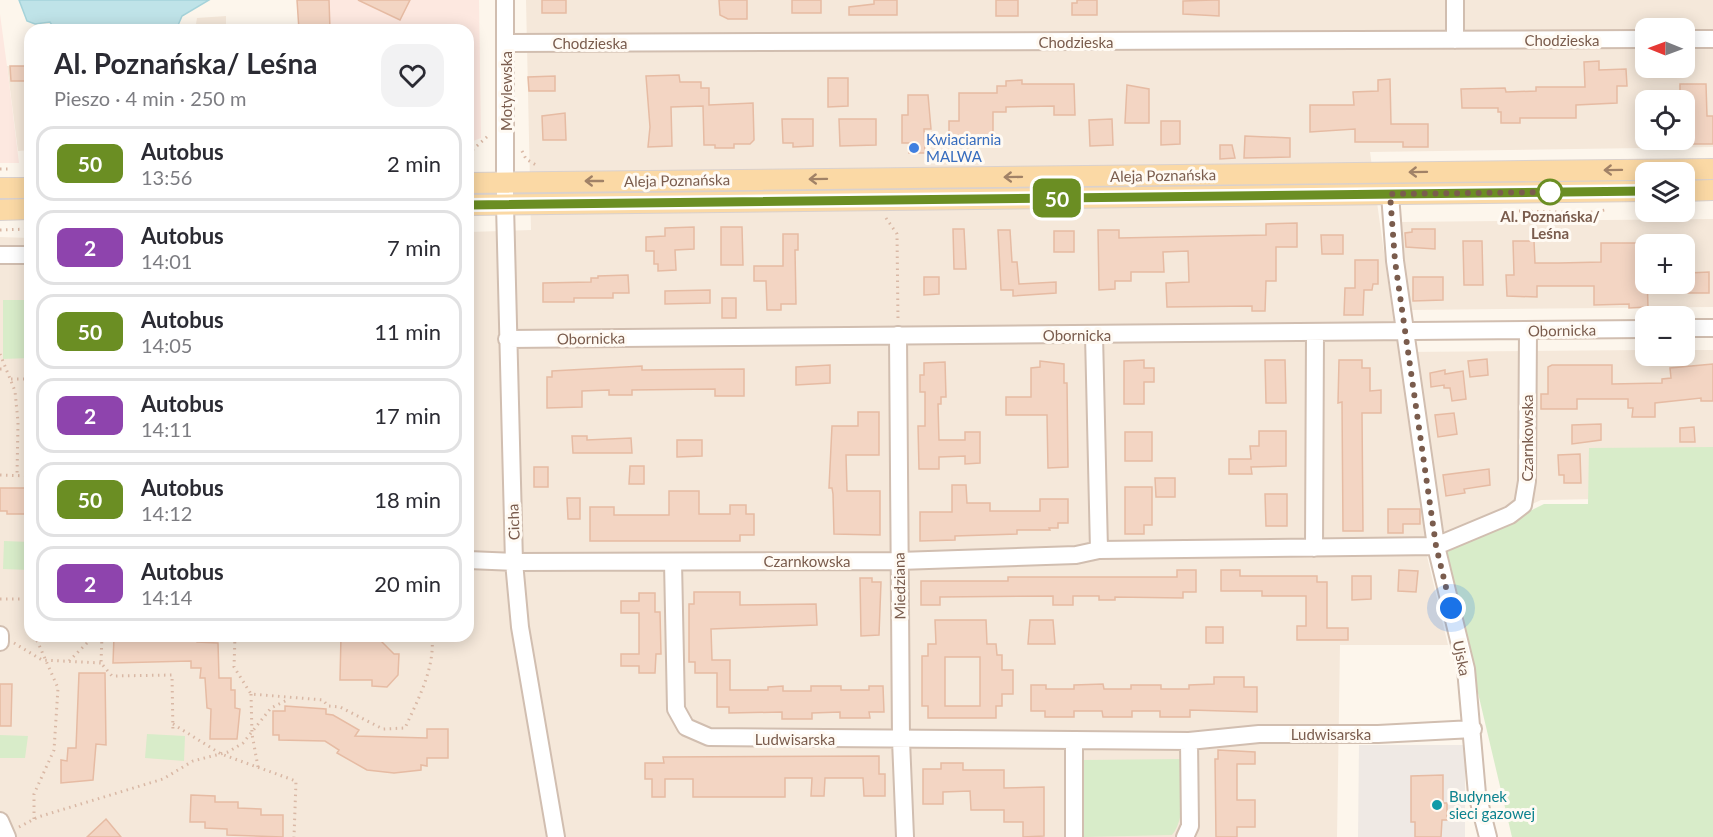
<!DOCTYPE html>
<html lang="pl">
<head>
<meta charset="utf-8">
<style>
	body { margin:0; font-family:Lato,sans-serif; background:#f2f2f3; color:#2b2b33; height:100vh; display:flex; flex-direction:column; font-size:22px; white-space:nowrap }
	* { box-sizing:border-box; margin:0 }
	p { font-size:20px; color:#7c7c81 }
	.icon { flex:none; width:33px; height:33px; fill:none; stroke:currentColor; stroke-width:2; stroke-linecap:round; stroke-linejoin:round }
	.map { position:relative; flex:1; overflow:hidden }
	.details { position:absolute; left:24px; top:24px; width:450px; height:618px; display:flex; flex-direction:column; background:#fff; border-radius:18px; box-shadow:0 3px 15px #0003 }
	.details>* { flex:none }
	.badge { padding:0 12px; border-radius:9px; font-size:21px; line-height:39px }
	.needle { width:39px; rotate:271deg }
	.buttons { position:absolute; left:1635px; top:18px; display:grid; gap:12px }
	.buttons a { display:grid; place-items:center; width:60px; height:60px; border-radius:12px; background:#fff; box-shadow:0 3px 15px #0003; font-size:30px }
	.you { position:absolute; width:30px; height:30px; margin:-15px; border:4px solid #fff; border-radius:50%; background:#1a73e8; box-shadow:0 0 0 9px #1a73e833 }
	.map>.badge { position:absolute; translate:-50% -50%; box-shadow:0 0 0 3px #fff }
	.round { display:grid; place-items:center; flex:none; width:63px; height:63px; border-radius:18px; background:#f2f2f3 }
	.headline { display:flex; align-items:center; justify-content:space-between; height:102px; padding:0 30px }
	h1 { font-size:28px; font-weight:700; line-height:45px }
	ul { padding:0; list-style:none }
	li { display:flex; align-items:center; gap:18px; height:75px; margin:0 12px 9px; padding:0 18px; border:3px solid #e1e1e2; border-radius:18px }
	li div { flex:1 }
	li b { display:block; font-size:22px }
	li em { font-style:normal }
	li .badge { min-width:66px; font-weight:700; text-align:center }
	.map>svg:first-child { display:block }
	.residential { fill:#f5e8da; fill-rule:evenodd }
	.commercial { fill:#fde8e0 }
	.industrial { fill:#efe9e4 }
	.green { fill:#d8ecc9 }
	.water { fill:#bfe3e8; stroke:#a5d3da; stroke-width:1.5 }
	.building { fill:#f3d5c3; stroke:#e6bba3; stroke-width:1.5; fill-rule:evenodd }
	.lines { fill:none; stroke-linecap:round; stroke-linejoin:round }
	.minor-casing { stroke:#d1beb0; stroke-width:20 }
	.major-casing { stroke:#dad1cd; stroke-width:22 }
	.path { stroke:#d9b8a5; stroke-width:3; stroke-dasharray:1.5 4.5; stroke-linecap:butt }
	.minor { stroke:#fff; stroke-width:16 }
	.major { stroke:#fbd9a5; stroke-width:20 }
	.oneway { stroke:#a18267 }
	.line-casing { stroke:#fff; stroke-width:14 }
	.line { stroke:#6b8e23; stroke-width:9 }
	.walk { stroke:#7a5c4d; stroke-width:6; stroke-dasharray:0 10.8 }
	.shop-dot { fill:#3f7fe0; stroke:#fffaf3; stroke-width:2 }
	.stop-dot { fill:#fff; stroke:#6b8e23; stroke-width:3 }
	.culture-dot { fill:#0f9aa8; stroke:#fffaf3; stroke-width:2 }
	.labels { text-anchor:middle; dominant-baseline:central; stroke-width:6; stroke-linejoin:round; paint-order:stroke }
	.street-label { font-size:15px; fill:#7a5c4d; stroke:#fffaf3 }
	.shop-label { font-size:15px; fill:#366cbe; stroke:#fffaf3; text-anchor:start }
	.stop-label { font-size:15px; font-weight:bold; fill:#7a5c4d; stroke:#fffaf3 }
	.culture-label { font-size:15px; fill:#0d838f; stroke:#fffaf3; text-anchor:start }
</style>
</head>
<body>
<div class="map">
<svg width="1713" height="837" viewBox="0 0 1713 837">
	<rect width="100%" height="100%" fill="#fdf6ec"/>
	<path class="residential" d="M 526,0 L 1713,0 L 1713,147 L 1370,152 L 1392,310 L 1405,352 L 1645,350 L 1646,356 L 1684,356 L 1685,350 L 1713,350 L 1713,448 L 1599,499 L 1541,500 L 1426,552 L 1448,645 L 1340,645 L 1337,837 L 0,837 L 0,237 L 30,238 L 30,636 L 468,636 L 468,232 L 531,230 ZM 1646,28 L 1684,28 L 1684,68 L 1646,68 ZM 1646,100 L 1684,100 L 1684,140 L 1646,140 Z
		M 226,16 L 226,28 L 270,26 L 270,30 L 195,30 L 197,18 Z
		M 7,66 L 30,66 L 30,150 L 18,151 Z
		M 1713,219 L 1713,307 L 1410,310 L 1399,222 ZM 1646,244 L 1684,244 L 1684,284 L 1646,284 Z"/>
	<path class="commercial" d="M 297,0 L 479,0 L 481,138 L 468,143 L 468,30 L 299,30 Z
		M 0,14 L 7,66 L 19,163 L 0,163 Z"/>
	<path class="industrial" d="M 1359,745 L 1465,745 L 1465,837 L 1358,837 Z"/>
	<path class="green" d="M 3,300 L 30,300 L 30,358 L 3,359 Z
		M 1713,447 L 1713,837 L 1512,837 L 1445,553 L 1544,504 L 1588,504 L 1589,448 Z
		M 4,541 L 30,542 L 30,570 L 3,569 Z
		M 147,734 L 185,736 L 184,761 L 145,758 Z
		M 0,735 L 28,736 L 25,758 L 0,758 Z
		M 1182,759 C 1181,782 1187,817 1172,835 L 1084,837 L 1083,760 Z"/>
	<path class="water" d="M 19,0 L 209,0 L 182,16 L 176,30 L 55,30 L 50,22 L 35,24 L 27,21 Z"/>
	<path class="building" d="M 297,0 L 329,0 L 330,30 L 299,30 Z
		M 358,0 L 410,0 L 400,20 Z
		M 542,0 L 566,0 L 566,13 L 542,13 Z
		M 719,0 L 747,0 L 747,19 L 728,19 L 720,15 Z
		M 792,0 L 821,0 L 821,13 L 792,13 Z
		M 874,0 L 897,0 L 897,15 L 849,15 L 849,7 L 874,4 Z
		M 996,0 L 1018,0 L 1018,16 L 996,16 Z
		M 1077,0 L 1097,0 L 1097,15 L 1072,15 L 1072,3 L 1077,3 Z
		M 1213,0 L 1219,0 L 1219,16 L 1183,14 L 1183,1 Z
		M 1599,61 L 1599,70 L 1626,69 L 1627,86 L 1617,86 L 1617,103 L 1576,105 L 1576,118 L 1520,118 L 1520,123 L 1501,123 L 1501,112 L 1498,112 L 1498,108 L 1462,108 L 1461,89 L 1505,88 L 1506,92 L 1536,91 L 1536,87 L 1585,87 L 1584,62 Z
		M 10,66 L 30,66 L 30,81 L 11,81 Z
		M 679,75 L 680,82 L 701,82 L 701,88 L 709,88 L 709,105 L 753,103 L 754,140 L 750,144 L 734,144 L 734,148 L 715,148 L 715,145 L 704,145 L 703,106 L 671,107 L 672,146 L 648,147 L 650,127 L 646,76 Z
		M 555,76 L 555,91 L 529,91 L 528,77 Z
		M 828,78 L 848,78 L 848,106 L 828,107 Z
		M 1390,79 L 1391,124 L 1428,124 L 1428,147 L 1403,147 L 1403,142 L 1355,142 L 1355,129 L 1310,132 L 1310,105 L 1354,105 L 1353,92 L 1378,91 L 1378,80 Z
		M 1022,80 L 1022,84 L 1074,84 L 1075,115 L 1054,115 L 1054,106 L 1006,107 L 1006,112 L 993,112 L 993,145 L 949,145 L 949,121 L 959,121 L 959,93 L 997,93 L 997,86 L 1006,86 L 1006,81 Z
		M 1680,84 L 1706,84 L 1707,116 L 1713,116 L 1713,144 L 1692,144 L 1692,113 L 1684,113 L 1684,100 L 1680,100 Z
		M 1127,85 L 1149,89 L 1149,123 L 1125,123 Z
		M 908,95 L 928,95 L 931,129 L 924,129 L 925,153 L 909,153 L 909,143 L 902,143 L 902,115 L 908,115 Z
		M 565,113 L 566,140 L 543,140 L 542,116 Z
		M 782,119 L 813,119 L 813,146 L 793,147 L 793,143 L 783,143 Z
		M 839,119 L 876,119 L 876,145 L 840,146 Z
		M 1112,119 L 1113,145 L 1090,146 L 1089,120 Z
		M 1161,121 L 1180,121 L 1180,144 L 1161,145 Z
		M 1245,136 L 1290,138 L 1290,157 L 1244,158 Z
		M 1220,145 L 1232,145 L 1235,158 L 1220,159 Z
		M 1297,223 L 1297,247 L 1276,247 L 1276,281 L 1266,281 L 1265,311 L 1252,311 L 1252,306 L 1167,307 L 1166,283 L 1189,282 L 1188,251 L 1163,252 L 1164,272 L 1131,272 L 1131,281 L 1115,281 L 1115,289 L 1099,290 L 1098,230 L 1119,230 L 1119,238 L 1266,235 L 1266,224 Z
		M 694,227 L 694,249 L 675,250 L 676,270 L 658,271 L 658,264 L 654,264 L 654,251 L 646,251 L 646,237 L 665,236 L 665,228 Z
		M 721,227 L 742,227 L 743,265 L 721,265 Z
		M 953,229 L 964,229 L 966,269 L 954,269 Z
		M 1412,229 L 1435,229 L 1435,249 L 1406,247 L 1405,233 L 1412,232 Z
		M 998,230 L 1010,230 L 1012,262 L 1017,262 L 1019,284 L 1056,282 L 1056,293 L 1013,296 L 1013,290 L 1001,290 Z
		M 1054,231 L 1074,231 L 1074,252 L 1054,252 Z
		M 783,234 L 798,234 L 798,250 L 795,250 L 796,304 L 781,304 L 781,310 L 767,310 L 766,281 L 754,281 L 754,266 L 783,266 Z
		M 1321,235 L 1343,235 L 1343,254 L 1322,254 Z
		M 1463,241 L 1482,241 L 1483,285 L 1464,285 Z
		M 1513,241 L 1534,241 L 1535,263 L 1559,263 L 1601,262 L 1601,243 L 1646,243 L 1648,307 L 1629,308 L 1629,304 L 1594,305 L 1594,286 L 1537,286 L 1537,297 L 1507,296 L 1506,275 L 1514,275 Z
		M 1355,260 L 1378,260 L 1378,284 L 1373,284 L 1372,290 L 1364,290 L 1363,315 L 1344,315 L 1345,288 L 1355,288 Z
		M 1709,272 L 1709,293 L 1688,293 L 1688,273 Z
		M 628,275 L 629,293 L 613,293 L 613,298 L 574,298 L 574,302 L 543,302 L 543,283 L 591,282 L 591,278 L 598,278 L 598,276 Z
		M 924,277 L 939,277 L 939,294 L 924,295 Z
		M 1413,277 L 1443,277 L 1443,300 L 1413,301 Z
		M 710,290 L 710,303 L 665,304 L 665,291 Z
		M 722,298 L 736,298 L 736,318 L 722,318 Z
		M 1487,359 L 1488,375 L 1470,377 L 1468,361 Z
		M 1144,360 L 1144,368 L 1154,368 L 1154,382 L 1144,382 L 1144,404 L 1124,404 L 1124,361 Z
		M 1265,360 L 1285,360 L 1286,403 L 1266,403 Z
		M 1339,360 L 1362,360 L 1362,368 L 1370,368 L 1370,391 L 1381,390 L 1381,413 L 1362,413 L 1363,531 L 1343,531 L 1342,402 L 1338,403 Z
		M 1040,361 L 1064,364 L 1064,383 L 1067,383 L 1068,467 L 1048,468 L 1047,415 L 1006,415 L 1006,397 L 1031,397 L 1031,368 L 1040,367 Z
		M 945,362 L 946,397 L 941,397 L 941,404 L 938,404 L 939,440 L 965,440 L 965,432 L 980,432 L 980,463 L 965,464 L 965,456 L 939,457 L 939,469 L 919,469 L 918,426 L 925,426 L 925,392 L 920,392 L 920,375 L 924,375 L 924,363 Z
		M 1713,364 L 1713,401 L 1701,401 L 1701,398 L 1655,403 L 1655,417 L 1632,417 L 1633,408 L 1628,408 L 1628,399 L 1577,399 L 1577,409 L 1541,409 L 1541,394 L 1548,394 L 1548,367 L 1552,365 L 1612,365 L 1612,384 L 1662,383 L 1662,379 L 1671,378 L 1670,368 Z
		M 830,365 L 830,383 L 796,385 L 796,367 Z
		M 642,366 L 642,370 L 744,369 L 744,396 L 715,396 L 715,389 L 632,390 L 632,395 L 609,395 L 609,390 L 582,391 L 582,407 L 547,408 L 547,377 L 552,377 L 552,371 Z
		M 1445,370 L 1445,374 L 1463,371 L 1466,399 L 1452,401 L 1450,388 L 1444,388 L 1444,385 L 1431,387 L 1430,373 Z
		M 858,412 L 879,412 L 879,455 L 846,455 L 847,491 L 880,491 L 880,535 L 834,534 L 833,494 L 832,488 L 829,488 L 832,426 L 858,426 Z
		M 1454,413 L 1457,434 L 1438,437 L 1435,415 Z
		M 1601,424 L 1601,440 L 1572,444 L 1572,425 Z
		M 1694,427 L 1695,442 L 1680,442 L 1680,428 Z
		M 1259,431 L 1286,431 L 1286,466 L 1251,467 L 1252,474 L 1229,474 L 1229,459 L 1251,459 L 1250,446 L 1259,446 Z
		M 1125,432 L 1152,432 L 1152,461 L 1125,461 Z
		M 572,436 L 587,436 L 587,440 L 631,438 L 632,453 L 573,453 Z
		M 677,440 L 702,440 L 702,456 L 677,457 Z
		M 1580,454 L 1581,483 L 1564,483 L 1564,475 L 1559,475 L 1558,455 Z
		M 630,466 L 644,466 L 644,484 L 629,484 Z
		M 534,467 L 548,467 L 548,487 L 534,487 Z
		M 1489,469 L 1490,485 L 1464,489 L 1465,493 L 1446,496 L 1443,475 Z
		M 1155,478 L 1175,478 L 1175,497 L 1156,497 Z
		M 952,485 L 966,485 L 967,503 L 990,503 L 990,511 L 1040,511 L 1040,499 L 1068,499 L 1068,523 L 1058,523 L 1058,528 L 1049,528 L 1050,530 L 1017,530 L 1017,534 L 955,536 L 955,540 L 920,541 L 920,512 L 952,512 Z
		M 1125,487 L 1152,487 L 1152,525 L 1144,525 L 1144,534 L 1125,534 Z
		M 0,488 L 30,488 L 30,514 L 7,514 L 7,511 L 0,511 Z
		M 669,491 L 699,491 L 699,514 L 730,514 L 730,505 L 746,505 L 746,514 L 754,514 L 754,535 L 740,535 L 740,541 L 590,541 L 590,507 L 614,507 L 614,515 L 669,515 Z
		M 1265,494 L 1287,494 L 1287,526 L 1266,526 Z
		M 567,498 L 580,498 L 580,519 L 568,519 Z
		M 1388,509 L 1420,509 L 1420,524 L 1403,524 L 1403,533 L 1388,533 Z
		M 1177,570 L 1196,570 L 1196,592 L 1183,592 L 1183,598 L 1115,597 L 1115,600 L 1099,600 L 1099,596 L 1073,596 L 1073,605 L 1053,605 L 1053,596 L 940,597 L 940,605 L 921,605 L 921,581 L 1008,581 L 1008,577 L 1177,577 Z
		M 1221,570 L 1240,570 L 1240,576 L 1317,576 L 1317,582 L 1327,582 L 1327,628 L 1348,628 L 1348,640 L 1297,640 L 1297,626 L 1306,626 L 1306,596 L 1262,596 L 1262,591 L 1221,591 Z
		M 1399,570 L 1418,571 L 1416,592 L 1398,591 Z
		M 1352,576 L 1371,576 L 1371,599 L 1352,600 Z
		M 860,578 L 872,578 L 872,582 L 881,582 L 879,635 L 861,636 Z
		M 694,592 L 740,592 L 740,605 L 816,604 L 817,625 L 711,629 L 712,660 L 730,660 L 730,690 L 768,690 L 768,687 L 783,686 L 783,691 L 811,691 L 811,686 L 841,686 L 841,690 L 869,690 L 869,686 L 883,686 L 884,712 L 869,712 L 870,718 L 840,718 L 840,712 L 812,713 L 812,719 L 782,719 L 782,712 L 729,713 L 729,707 L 717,707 L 717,673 L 695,673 L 695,662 L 689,662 L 689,604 L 694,604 Z
		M 639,593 L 655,593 L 655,612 L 660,612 L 661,654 L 656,654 L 655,673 L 639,673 L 639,666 L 621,666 L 621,654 L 639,654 L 639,613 L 621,613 L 621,601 L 639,601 Z
		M 935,620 L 986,620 L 987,644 L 996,644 L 997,655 L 1002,655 L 1002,670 L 1013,670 L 1013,694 L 1002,694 L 1002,706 L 996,706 L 996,718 L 928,718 L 928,706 L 922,706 L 922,656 L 928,656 L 928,644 L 936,644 ZM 945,657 L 980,657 L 980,706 L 945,706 Z
		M 1030,620 L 1053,620 L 1055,644 L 1028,644 Z
		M 1206,627 L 1223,627 L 1223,643 L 1206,643 Z
		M 114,636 L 186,636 L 186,639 L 197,639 L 197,642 L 218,643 L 219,678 L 231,678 L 231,690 L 235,690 L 235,708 L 240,709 L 237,739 L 210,739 L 211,709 L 207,708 L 205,678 L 200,678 L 201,668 L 191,668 L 191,661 L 113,663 Z
		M 341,636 L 376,636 L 394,654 L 399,654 L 398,675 L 387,687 L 372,686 L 372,680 L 340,680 Z
		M 79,673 L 105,673 L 106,745 L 96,744 L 93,780 L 61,783 L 61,760 L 67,761 L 68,748 L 76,748 Z
		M 1214,677 L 1244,677 L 1244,687 L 1257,687 L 1257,712 L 1190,710 L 1190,717 L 1160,717 L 1160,711 L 1132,711 L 1132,717 L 1103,717 L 1102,711 L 1074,711 L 1074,717 L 1045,717 L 1045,711 L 1031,711 L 1031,685 L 1046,685 L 1046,689 L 1074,689 L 1074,685 L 1103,684 L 1104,689 L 1131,689 L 1131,685 L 1161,685 L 1161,689 L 1189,689 L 1189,685 L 1214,684 Z
		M 0,684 L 12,684 L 11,726 L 0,726 Z
		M 285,706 L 326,709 L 326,714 L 333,715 L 359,730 L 355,736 L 427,738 L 427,729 L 448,729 L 448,758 L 427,758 L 427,766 L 421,765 L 421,770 L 394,773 L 367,770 L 337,753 L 339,750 L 325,741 L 279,740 L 279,735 L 273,735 L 273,711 L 285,711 Z
		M 1218,750 L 1255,752 L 1255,764 L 1237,764 L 1237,800 L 1255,800 L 1255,827 L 1237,827 L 1237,837 L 1216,837 L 1215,759 L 1218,759 Z
		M 879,756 L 879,774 L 885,774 L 885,796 L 864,796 L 863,778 L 825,778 L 824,796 L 811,796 L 812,778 L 785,778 L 785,797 L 693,797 L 693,779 L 665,779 L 665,797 L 652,797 L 652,779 L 645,779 L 645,763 L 664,763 L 663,757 Z
		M 941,763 L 963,763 L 963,770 L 1004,770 L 1004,788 L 1044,787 L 1044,836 L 1023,837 L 1023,822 L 1004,822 L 1004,810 L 971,810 L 970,791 L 943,792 L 943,804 L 923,804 L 923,769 L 941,769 Z
		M 1443,775 L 1443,803 L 1447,803 L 1447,820 L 1442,820 L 1441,837 L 1415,837 L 1415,822 L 1411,822 L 1411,776 Z
		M 191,795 L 215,796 L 215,802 L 238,802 L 238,808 L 261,809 L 261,815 L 283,815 L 283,837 L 227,835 L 227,829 L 205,828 L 205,822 L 190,822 Z
		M 106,819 L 121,837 L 87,837 L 105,820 Z"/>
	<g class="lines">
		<g class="minor-casing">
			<path id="minor" d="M 505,0 L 505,205 L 514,562 L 520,627 L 556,837
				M 1455,0 L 1455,40
				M 1684,39 L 1713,39
				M 506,43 L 1646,39
				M 1390,194 L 1395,261 L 1436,546 L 1466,669 L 1477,794 L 1488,837
				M 0,255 L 30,255
				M 1684,328 L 1713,328
				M 898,335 L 901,740 L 905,837
				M 1094,335 L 1099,550
				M 507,339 L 1646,329
				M 1314,548 L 1315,333
				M 468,560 L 514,562 L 899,561 L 1076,555 L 1099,550 L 1436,546 L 1510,515 L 1523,505 L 1527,481 L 1528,331
				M 673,562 L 676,709 L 686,727 L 709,737 L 1189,741 L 1259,734 L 1378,734 L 1473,729
				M 0,635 L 0,642
				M 1074,741 L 1074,837
				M 0,821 L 7,837
				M 1185,837 L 1190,826 L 1189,741"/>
		</g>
		<g class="major-casing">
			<path id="major" d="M 468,183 L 1713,169
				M 0,188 L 30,188
				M 1684,191 L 1713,190
				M 468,205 L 1646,191
				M 0,210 L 30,209"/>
		</g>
		<path class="path" d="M 522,151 L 526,159 L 536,165
			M 468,154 L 488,136 L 491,136
			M 0,169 L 10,169
			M 1519,211 L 1587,213 L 1605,210
			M 886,218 L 897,234 L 898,321
			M 0,230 L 30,229
			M 0,354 L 15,391 L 18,422 L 17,475
			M 0,369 L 6,369
			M 11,379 L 30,379
			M 0,475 L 30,476
			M 0,599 L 30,599
			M 102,636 L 101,663 L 112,676 L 172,675 L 173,733
			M 235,636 L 234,667 L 251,694 L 323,700 L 328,706 L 340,707 L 383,729 L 405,728 C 418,699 435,669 432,636
			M 14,643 L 42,660 L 101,663
			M 69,661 L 94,636
			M 251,694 L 252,734 L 258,767
			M 173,724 L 221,754 L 296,781 L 294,837
			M 34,819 L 34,794 L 54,750 L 58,688 L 35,636
			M 19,827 L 38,817 L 163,779 L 193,761 L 228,752 L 243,743 L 271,708 L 289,699"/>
		<use href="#minor" class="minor"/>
		<use href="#major" class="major"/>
	</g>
	<defs><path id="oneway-shaft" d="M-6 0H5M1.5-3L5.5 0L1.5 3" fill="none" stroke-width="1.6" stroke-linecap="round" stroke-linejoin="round" transform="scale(1.5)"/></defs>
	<g class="oneway">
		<use href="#oneway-shaft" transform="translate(1613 170) rotate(179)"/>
		<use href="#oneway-shaft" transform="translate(1418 172) rotate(179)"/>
		<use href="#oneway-shaft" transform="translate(1013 177) rotate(179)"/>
		<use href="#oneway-shaft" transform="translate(818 179) rotate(179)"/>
		<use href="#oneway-shaft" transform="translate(594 181) rotate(180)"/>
	</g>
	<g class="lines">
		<g class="line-casing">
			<path id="line" d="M 468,205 L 1646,191"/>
		</g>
		<use href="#line" class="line"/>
		<path class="walk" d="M 1451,608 L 1436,546 L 1395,261 L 1390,194 L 1553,192 L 1550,192"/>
	</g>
	<circle class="shop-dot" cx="914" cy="148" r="6"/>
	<circle class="stop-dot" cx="1550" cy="192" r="12"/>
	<circle class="culture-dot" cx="1437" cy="805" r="6"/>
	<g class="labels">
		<g class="street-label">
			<text x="1562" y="40">Chodzieska</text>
			<text x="1076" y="42">Chodzieska</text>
			<text x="590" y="43">Chodzieska</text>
			<text transform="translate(506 91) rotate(-90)">Motylewska</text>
			<text transform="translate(1163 175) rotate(-1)">Aleja Poznańska</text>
			<text transform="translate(677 180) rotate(-1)">Aleja Poznańska</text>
			<text transform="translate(1562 330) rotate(-1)">Obornicka</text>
			<text x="1077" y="335">Obornicka</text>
			<text transform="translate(591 338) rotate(-1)">Obornicka</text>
			<text transform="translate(1527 438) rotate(-90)">Czarnkowska</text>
			<text transform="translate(513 522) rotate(-92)">Cicha</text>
			<text x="807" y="561">Czarnkowska</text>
			<text transform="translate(899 586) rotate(-91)">Miedziana</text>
			<text transform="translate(1462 658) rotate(78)">Ujska</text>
			<text x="1331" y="734">Ludwisarska</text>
			<text x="795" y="739">Ludwisarska</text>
		</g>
		<g class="shop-label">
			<text x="926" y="139">Kwiaciarnia<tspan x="926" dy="17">MALWA</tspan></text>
		</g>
		<g class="stop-label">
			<text x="1550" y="216">Al. Poznańska/<tspan x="1550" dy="17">Leśna</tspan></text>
		</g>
		<g class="culture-label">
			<text x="1449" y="796">Budynek<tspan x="1449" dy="17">sieci gazowej</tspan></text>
		</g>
	</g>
</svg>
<div class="buttons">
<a><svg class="needle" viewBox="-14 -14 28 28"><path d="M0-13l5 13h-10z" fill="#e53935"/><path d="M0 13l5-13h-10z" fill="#7c7c81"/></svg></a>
<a><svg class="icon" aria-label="locate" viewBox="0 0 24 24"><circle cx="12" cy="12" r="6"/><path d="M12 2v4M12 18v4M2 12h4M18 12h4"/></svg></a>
<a><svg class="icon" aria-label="layers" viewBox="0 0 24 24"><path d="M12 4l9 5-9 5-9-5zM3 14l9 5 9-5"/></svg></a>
<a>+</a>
<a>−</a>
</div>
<div class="you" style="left:1451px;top:608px"></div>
<b class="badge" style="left:1057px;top:198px;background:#6b8e23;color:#fff">50</b>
<section class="details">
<div class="headline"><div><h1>Al. Poznańska/ Leśna</h1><p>Pieszo · 4 min · 250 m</p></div><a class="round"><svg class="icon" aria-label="heart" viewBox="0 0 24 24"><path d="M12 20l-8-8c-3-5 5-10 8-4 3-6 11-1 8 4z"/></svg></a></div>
<ul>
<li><span class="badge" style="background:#6b8e23;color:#fff">50</span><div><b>Autobus</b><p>13:56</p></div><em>2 min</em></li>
<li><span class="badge" style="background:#8e44ad;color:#fff">2</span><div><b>Autobus</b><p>14:01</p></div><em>7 min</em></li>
<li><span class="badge" style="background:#6b8e23;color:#fff">50</span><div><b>Autobus</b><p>14:05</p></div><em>11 min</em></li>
<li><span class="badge" style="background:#8e44ad;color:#fff">2</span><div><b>Autobus</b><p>14:11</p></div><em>17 min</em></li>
<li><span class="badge" style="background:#6b8e23;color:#fff">50</span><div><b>Autobus</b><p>14:12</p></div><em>18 min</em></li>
<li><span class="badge" style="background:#8e44ad;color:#fff">2</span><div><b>Autobus</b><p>14:14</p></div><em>20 min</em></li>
</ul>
</section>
</div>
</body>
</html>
